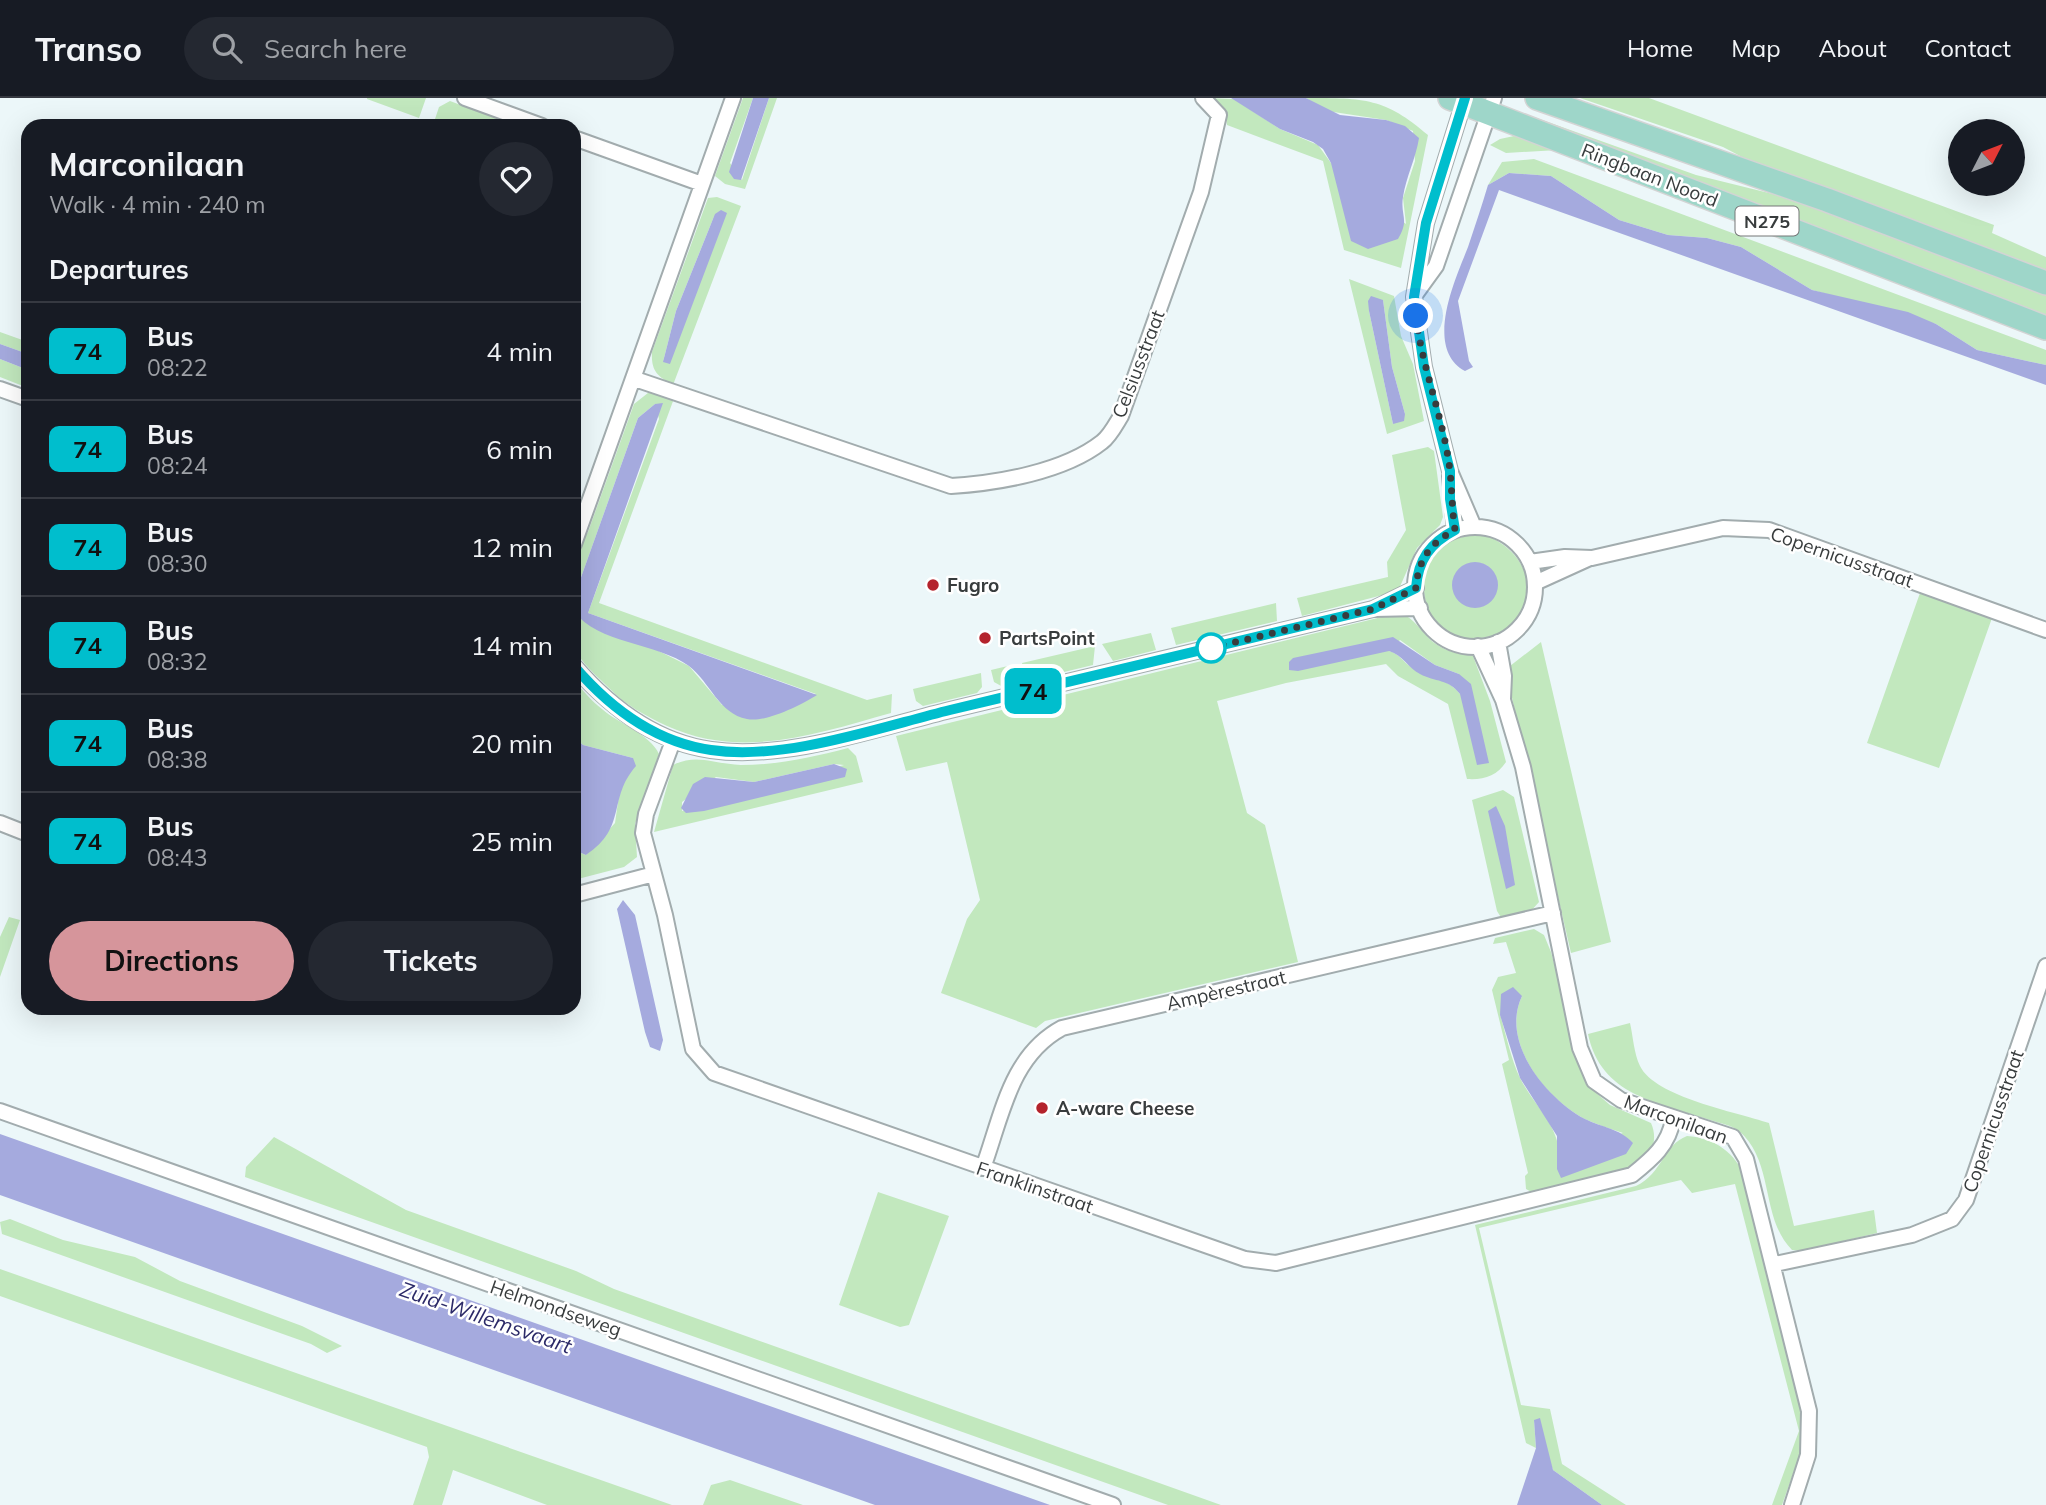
<!DOCTYPE html>
<html lang="en">
<head>
<meta charset="utf-8">
<style>
	body { margin:0; font-family:Mulish,sans-serif; background:#242831; color:#f1f3f6; height:100vh; display:flex; flex-direction:column; font-size:26px; white-space:nowrap }
	* { box-sizing:border-box; margin:0 }
	p { font-size:23px; color:#9ea1a6 }
	.icon { flex:none; width:38px; height:38px; fill:none; stroke:currentColor; stroke-width:2; stroke-linecap:round; stroke-linejoin:round }
	.map { position:relative; flex:1; overflow:hidden }
	.drawer { position:absolute; left:21px; top:21px; width:560px; height:896px; display:flex; flex-direction:column; background:#171b24; border-radius:21px; box-shadow:0 7px 28px #0002 }
	.drawer>* { flex:none }
	.badge { padding:0 14px; border-radius:10px; font-size:24px; line-height:46px }
	.needle { width:46px; rotate:48deg }
	.controls { position:absolute; left:1948px; top:21px; display:grid; gap:14px }
	.controls a { display:grid; place-items:center; width:77px; height:77px; border-radius:50%; background:#171b24; box-shadow:0 7px 28px #0002; font-size:35px }
	.you { position:absolute; width:35px; height:35px; margin:-18px; border:5px solid #fff; border-radius:50%; background:#1a73e8; box-shadow:0 0 0 10px #1a73e833 }
	.map>.badge { position:absolute; translate:-50% -50%; box-shadow:0 0 0 4px #fff }
	h2 { padding:0 28px; font-size:26px; line-height:63px }
	.round { display:grid; place-items:center; flex:none; width:74px; height:74px; border-radius:37px; background:#242831 }
	.summary { display:flex; align-items:center; justify-content:space-between; height:119px; padding:0 28px }
	h1 { font-size:33px; font-weight:700; line-height:52px }
	.cta { display:flex; gap:14px; margin-top:auto; padding:14px 28px }
	.cta a { flex:1; height:80px; border-radius:42px; background:#d6959b; color:#111; font-size:28px; font-weight:700; line-height:80px; text-align:center }
	.cta a+a { background:#242831; color:#f1f3f6 }
	ul { padding:0; list-style:none }
	li { display:flex; align-items:center; gap:21px; height:98px; padding:0 28px; border-top:2px solid #363941 }
	li div { flex:1 }
	li b { display:block; font-size:26px }
	li em { font-style:normal }
	li .badge { min-width:77px; font-weight:700; text-align:center }
	header { display:flex; align-items:center; gap:42px; box-sizing:border-box; height:98px; padding:0 35px; background:#171b24; border-bottom:2px solid #363941 }
	header strong { font-size:33px }
	nav { display:flex; gap:38px; margin-inline-start:auto; font-size:24px }
	.search { width:490px; height:63px; background:#242831; display:flex; align-items:center; gap:18px; box-sizing:border-box; padding:0 24px; border-radius:38px; color:#9ea1a6; font-size:26px }
	.map>svg:first-child { display:block }
	.green { fill:#c2e8be; fill-rule:evenodd }
	.water { fill:#a5aade }
	.lines { fill:none; stroke-linecap:round; stroke-linejoin:round }
	.minor-casing { stroke:#a2acae; stroke-width:18 }
	.primary-casing { stroke:#d3d4d4; stroke-width:26 }
	.minor { stroke:#fff; stroke-width:14 }
	.primary { stroke:#9ed6c9; stroke-width:23 }
	.line-casing { stroke:#fff; stroke-width:16 }
	.line { stroke:#00becd; stroke-width:10 }
	.walk { stroke:#383c3d; stroke-width:7; stroke-dasharray:0 12.6 }
	.poi-dot { fill:#b4232c; stroke:#fff; stroke-width:2.5 }
	.stop-dot { fill:#fff; stroke:#00becd; stroke-width:3.5 }
	.labels { text-anchor:middle; dominant-baseline:central; stroke-width:5; stroke-linejoin:round; paint-order:stroke }
	.shield { fill:#fff; stroke:#747677; stroke-width:2 }
	.shield-label { font-size:18px; font-weight:bold; fill:#383c3d }
	.street-label { font-size:19px; fill:#383c3d; stroke:#fff }
	.poi-label { font-size:19px; font-weight:bold; fill:#383c3d; stroke:#fff; text-anchor:start }
	.water-label { font-size:21px; font-style:italic; fill:#2c2a68; stroke:#fff }
</style>
</head>
<body>
<header>
<strong>Transo</strong>
<div class="search"><svg class="icon" aria-label="search" viewBox="0 0 24 24"><circle cx="10" cy="10" r="6"/><path d="M15 15l6 6"/></svg>Search here</div>
<nav><a>Home</a><a>Map</a><a>About</a><a>Contact</a></nav>
</header>
<div class="map">
<svg width="2046" height="1407" viewBox="0 0 2046 1407">
	<rect width="100%" height="100%" fill="#ecf7f9"/>
	<path class="green" d="M 426,0 L 419,20 L 367,1 L 367,0 Z
		M 743,0 L 753,0 L 730,65 L 742,82 L 769,0 L 777,0 L 745,91 L 725,86 L 715,78 Z
		M 1207,0 L 1234,1 L 1280,31 L 1318,47 L 1331,65 L 1406,126 L 1403,100 L 1415,63 L 1413,33 L 1386,22 L 1327,13 L 1306,0 C 1365,0 1385,0 1428,37 L 1401,170 L 1344,152 L 1323,63 L 1227,27 C 1226,15 1219,5 1207,0 Z
		M 1580,0 L 1649,0 L 1994,127 L 1992,135 L 2046,159 L 2046,177 L 1763,70 L 1723,49 Z
		M 450,3 L 517,28 L 518,28 L 448,28 L 434,24 L 439,9 Z
		M 1534,19 L 1696,77 L 1801,103 L 2046,195 L 2046,218 L 1532,24 Z
		M 1514,38 L 1558,52 L 1506,55 L 1490,47 L 1500,41 Z
		M 1534,61 L 2046,252 L 2046,267 L 1977,252 L 1936,226 L 1812,192 L 1741,149 L 1707,140 L 1668,137 L 1619,122 L 1551,78 L 1509,75 L 1488,87 L 1502,64 Z
		M 717,99 L 741,108 L 673,287 C 657,278 651,273 652,254 L 708,100 ZM 715,116 L 663,264 L 676,213 Z
		M 1349,181 L 1394,198 L 1401,238 L 1413,266 L 1424,323 L 1387,336 ZM 1383,202 L 1392,269 L 1405,316 L 1393,326 L 1369,213 Z
		M 0,234 L 28,244 L 28,256 L 0,246 Z
		M 0,261 L 28,272 L 28,290 L 0,279 Z
		M 653,291 L 676,295 L 599,505 L 867,602 L 892,596 L 891,615 C 816,636 742,662 667,628 C 646,618 625,607 609,590 C 598,579 580,564 574,549 C 571,539 574,522 574,511 L 689,568 L 722,607 L 816,596 L 588,515 L 659,321 L 655,306 L 638,320 L 574,499 L 574,457 L 588,434 L 634,306 Z
		M 1428,349 L 1434,353 L 1443,419 L 1440,427 L 1417,450 L 1398,493 L 1302,518 L 1297,500 L 1388,479 L 1387,464 L 1406,432 L 1392,357 Z
		M 1481,436 C 1519,447 1544,488 1515,522 C 1506,533 1495,538 1482,540 C 1415,553 1395,440 1481,436 ZM 1480,465 L 1488,468 L 1497,482 L 1494,499 Z
		M 1920,495 L 1992,520 L 1939,670 L 1867,645 Z
		M 1276,505 L 1277,523 L 1176,547 L 1171,530 Z
		M 1398,515 C 1415,518 1422,537 1436,546 C 1447,554 1460,556 1473,558 L 1490,603 L 1506,664 C 1497,678 1484,682 1467,681 L 1448,606 L 1398,578 L 1386,566 L 1286,585 L 1217,603 L 1247,715 L 1265,727 L 1298,864 L 1045,923 L 1036,930 L 941,895 L 967,821 L 980,802 L 947,664 L 906,673 L 896,638 ZM 1400,542 L 1435,567 L 1459,576 L 1460,596 C 1448,579 1426,581 1411,569 C 1402,563 1400,556 1389,553 Z
		M 1151,535 L 1156,552 L 1113,563 L 1102,546 Z
		M 1541,544 L 1611,844 L 1571,855 L 1512,600 L 1510,568 Z
		M 1095,548 L 1093,567 L 1035,581 L 1024,576 L 1022,565 Z
		M 1012,567 L 1015,579 L 1010,587 L 1003,589 L 994,584 L 991,572 Z
		M 981,575 L 982,589 L 977,595 L 923,608 L 916,603 L 913,591 Z
		M 574,582 C 583,592 591,603 602,611 C 619,626 650,636 659,656 L 635,726 L 637,759 L 624,769 L 574,782 L 574,752 L 586,757 L 615,725 L 619,697 L 633,660 L 583,647 L 574,639 Z
		M 848,650 L 856,658 L 863,684 L 654,734 L 673,667 C 697,655 714,666 741,667 C 778,667 813,659 848,650 ZM 834,666 L 844,667 L 682,713 L 682,704 L 716,679 L 754,684 Z
		M 1503,692 L 1514,699 L 1539,804 L 1530,814 L 1502,821 L 1497,813 L 1472,702 Z
		M 9,819 L 20,822 L 0,879 L 0,839 Z
		M 1534,831 L 1544,837 L 1551,854 L 1586,986 L 1610,1007 L 1651,1025 C 1658,1040 1653,1058 1638,1069 C 1627,1076 1553,1092 1535,1096 L 1526,1091 L 1525,1078 L 1528,1075 L 1502,966 L 1509,962 L 1492,892 L 1498,879 L 1516,875 L 1506,844 L 1493,846 L 1495,840 ZM 1522,898 C 1500,944 1546,1002 1587,1022 C 1598,1027 1611,1031 1623,1035 L 1559,1052 C 1555,1023 1533,1006 1520,980 C 1511,961 1506,937 1500,916 Z
		M 1630,925 C 1633,938 1634,956 1640,968 C 1655,999 1736,1014 1769,1025 L 1794,1128 L 1874,1112 L 1877,1135 L 1802,1153 L 1792,1152 C 1760,1120 1775,1064 1739,1033 C 1732,1027 1719,1025 1710,1022 C 1657,1004 1601,998 1588,936 Z
		M 1687,1038 C 1715,1040 1736,1055 1745,1080 L 1805,1330 L 1804,1345 L 1782,1407 L 1772,1407 L 1799,1333 L 1735,1086 L 1692,1095 L 1681,1082 L 1479,1130 L 1521,1307 L 1550,1311 L 1562,1366 L 1626,1407 L 1602,1407 L 1553,1372 L 1534,1322 L 1536,1350 L 1526,1345 L 1475,1127 L 1636,1088 C 1663,1075 1663,1047 1687,1038 Z
		M 274,1039 L 406,1112 L 576,1173 L 614,1191 L 1221,1407 L 1168,1407 L 245,1079 L 246,1069 Z
		M 878,1094 L 949,1118 L 909,1227 L 900,1229 L 839,1207 Z
		M 10,1121 L 63,1142 L 135,1159 L 180,1183 L 302,1228 L 342,1248 L 327,1255 L 311,1246 L 2,1136 L 0,1124 Z
		M 0,1171 L 672,1407 L 547,1407 L 453,1372 L 442,1407 L 413,1407 L 429,1359 L 427,1349 L 0,1198 Z
		M 730,1382 L 803,1407 L 703,1407 L 711,1387 Z"/>
	<path class="water" d="M 753,0 L 769,0 L 741,82 L 734,81 L 729,74 Z
		M 1231,0 L 1306,0 L 1340,17 L 1386,22 L 1405,28 L 1419,40 C 1416,60 1406,79 1403,99 C 1400,118 1410,121 1398,141 L 1368,151 L 1351,143 L 1331,65 L 1323,51 L 1313,44 L 1280,31 Z
		M 1509,75 L 1551,78 L 1619,122 L 1668,137 L 1707,140 L 1741,149 L 1812,192 L 1908,214 L 1936,226 L 1977,252 L 2046,267 L 2046,287 L 1499,92 L 1458,203 L 1469,263 L 1473,269 L 1465,273 C 1423,250 1456,180 1468,149 C 1475,128 1482,107 1488,87 Z
		M 721,112 L 727,115 L 670,266 L 663,264 L 676,213 L 715,116 Z
		M 1371,198 L 1383,202 L 1392,269 L 1405,316 L 1404,323 L 1393,326 L 1369,213 L 1368,203 Z
		M 0,246 L 28,256 L 28,272 L 0,261 Z
		M 663,305 L 588,515 L 817,597 C 801,607 766,625 747,621 C 719,616 710,584 689,568 C 658,545 596,545 575,514 L 574,499 L 638,320 L 655,306 Z
		M1452 487a23 23 0 1 1 46 0a23 23 0 1 1-46 0Z
		M 1393,539 L 1435,567 L 1459,576 L 1471,586 L 1489,665 L 1477,667 L 1460,596 C 1449,581 1435,584 1420,576 C 1408,570 1403,557 1389,553 L 1298,573 L 1289,572 L 1289,564 L 1293,560 Z
		M 574,639 L 583,647 L 633,660 L 636,668 C 607,701 628,729 586,757 L 574,752 Z
		M 834,666 L 847,671 L 845,679 L 704,713 L 686,715 L 681,710 L 693,686 L 705,679 L 754,684 Z
		M 1496,708 L 1505,728 L 1515,787 L 1506,791 L 1488,713 Z
		M 623,802 L 635,817 L 663,942 L 660,953 L 650,949 L 645,934 L 617,811 Z
		M 1513,889 L 1522,898 C 1500,944 1546,1000 1585,1021 C 1603,1030 1619,1030 1633,1045 L 1626,1056 L 1561,1080 L 1557,1071 L 1557,1038 L 1520,980 L 1500,917 L 1501,896 Z
		M 0,1036 L 1050,1407 L 875,1407 L 0,1097 Z
		M 1540,1320 L 1553,1372 L 1602,1407 L 1517,1407 L 1536,1350 L 1534,1322 Z"/>
	<g class="lines">
		<g class="minor-casing">
			<path id="minor" d="M 465,0 L 542,28
				M 1465,0 L 1426,125 L 1414,199 L 1424,269 L 1450,373 L 1474,429
				M 574,40 L 702,86
				M 1415,197 L 1436,168 L 1494,0
				M 635,281 L 951,388 C 998,385 1064,374 1102,344 C 1110,338 1116,326 1121,318 L 1201,94 L 1219,17 L 1203,0
				M 0,291 L 28,301
				M 1450,378 L 1455,432
				M1415 489a60 60 0 1 1 120 0a60 60 0 1 1-120 0Z
				M 574,446 L 733,0
				M 1530,464 L 1565,459 L 1592,460 L 1723,430 L 1769,432 L 2046,532
				M 1535,485 L 1590,460
				M 1374,511 L 1420,510
				M 1498,544 L 1504,578 L 1503,601
				M 1478,548 L 1503,602 L 1523,669 L 1580,950 L 1594,983 L 1621,1002 L 1733,1039 L 1746,1061 L 1809,1313 L 1808,1357 L 1792,1407
				M 574,568 C 610,609 655,644 711,652 C 785,663 877,630 950,612 C 1091,579 1232,545 1373,511 L 1416,490
				M 673,643 L 646,716 L 643,735 L 665,817 L 693,951 L 714,975 L 1245,1161 L 1276,1165 L 1632,1077 C 1652,1061 1669,1047 1673,1021
				M 0,725 L 28,736
				M 574,797 L 654,776
				M 0,1013 L 1113,1407
				M 983,1070 C 1002,1018 1010,958 1062,930 L 1553,815
				M 1775,1166 L 1912,1137 L 1952,1121 L 1966,1102 L 2046,868"/>
		</g>
		<g class="primary-casing">
			<path id="primary" d="M 1450,0 L 2046,230
				M 1537,0 L 1827,102 L 2046,185"/>
		</g>
		<use href="#minor" class="minor"/>
		<use href="#primary" class="primary"/>
	</g>
	<g class="lines">
		<g class="line-casing">
			<path id="line" d="M 574,568 C 610,610 655,644 711,652 C 785,663 877,630 950,612 C 1091,579 1232,545 1373,511 L 1416,490 C 1418,462 1430,445 1455,432 L 1450,401 L 1450,373 L 1424,269 L 1414,199 L 1426,125 L 1465,0"/>
		</g>
		<use href="#line" class="line"/>
		<path class="walk" d="M 1211,550 L 1373,511 L 1416,490 C 1418,462 1430,445 1455,432 C 1452,412 1452,393 1450,373 C 1444,321 1422,271 1416,218"/>
	</g>
	<g class="poi-dot">
		<circle cx="933" cy="487" r="7"/>
		<circle cx="985" cy="540" r="7"/>
		<circle cx="1042" cy="1010" r="7"/>
	</g>
	<circle class="stop-dot" cx="1211" cy="550" r="14"/>
	<g class="labels">
		<rect class="shield" x="1735.5" y="108.5" width="63" height="29" rx="5"/>
		<g class="shield-label">
			<text x="1767" y="123">N275</text>
		</g>
		<g class="street-label">
			<text transform="translate(1650 77) rotate(21)">Ringbaan Noord</text>
			<text transform="translate(1138 266) rotate(-69)">Celsiusstraat</text>
			<text transform="translate(1842 459) rotate(19)">Copernicusstraat</text>
			<text transform="translate(1226 892) rotate(-13)">Ampèrestraat</text>
			<text transform="translate(1676 1021) rotate(20)">Marconilaan</text>
			<text transform="translate(1993 1023) rotate(-71)">Copernicusstraat</text>
			<text transform="translate(1035 1089) rotate(19)">Franklinstraat</text>
			<text transform="translate(556 1210) rotate(19)">Helmondseweg</text>
		</g>
		<g class="poi-label">
			<text x="947" y="487">Fugro</text>
			<text x="999" y="540">PartsPoint</text>
			<text x="1056" y="1010">A-ware Cheese</text>
		</g>
		<g class="water-label">
			<text transform="translate(486 1219) rotate(19)">Zuid-Willemsvaart</text>
		</g>
	</g>
</svg>
<div class="controls">
<a><svg class="needle" viewBox="-14 -14 28 28"><path d="M0-13l5 13h-10z" fill="#e53935"/><path d="M0 13l5-13h-10z" fill="#9ea1a6"/></svg></a>
</div>
<div class="you" style="left:1416px;top:218px"></div>
<b class="badge" style="left:1033px;top:593px;background:#00becd;color:#111">74</b>
<section class="drawer">
<div class="summary"><div><h1>Marconilaan</h1><p>Walk · 4 min · 240 m</p></div><a class="round"><svg class="icon" aria-label="heart" viewBox="0 0 24 24"><path d="M12 20l-8-8c-3-5 5-10 8-4 3-6 11-1 8 4z"/></svg></a></div>
<h2>Departures</h2>
<ul>
<li><span class="badge" style="background:#00becd;color:#111">74</span><div><b>Bus</b><p>08:22</p></div><em>4 min</em></li>
<li><span class="badge" style="background:#00becd;color:#111">74</span><div><b>Bus</b><p>08:24</p></div><em>6 min</em></li>
<li><span class="badge" style="background:#00becd;color:#111">74</span><div><b>Bus</b><p>08:30</p></div><em>12 min</em></li>
<li><span class="badge" style="background:#00becd;color:#111">74</span><div><b>Bus</b><p>08:32</p></div><em>14 min</em></li>
<li><span class="badge" style="background:#00becd;color:#111">74</span><div><b>Bus</b><p>08:38</p></div><em>20 min</em></li>
<li><span class="badge" style="background:#00becd;color:#111">74</span><div><b>Bus</b><p>08:43</p></div><em>25 min</em></li>
</ul>
<div class="cta"><a>Directions</a><a>Tickets</a></div>
</section>
</div>
</body>
</html>
